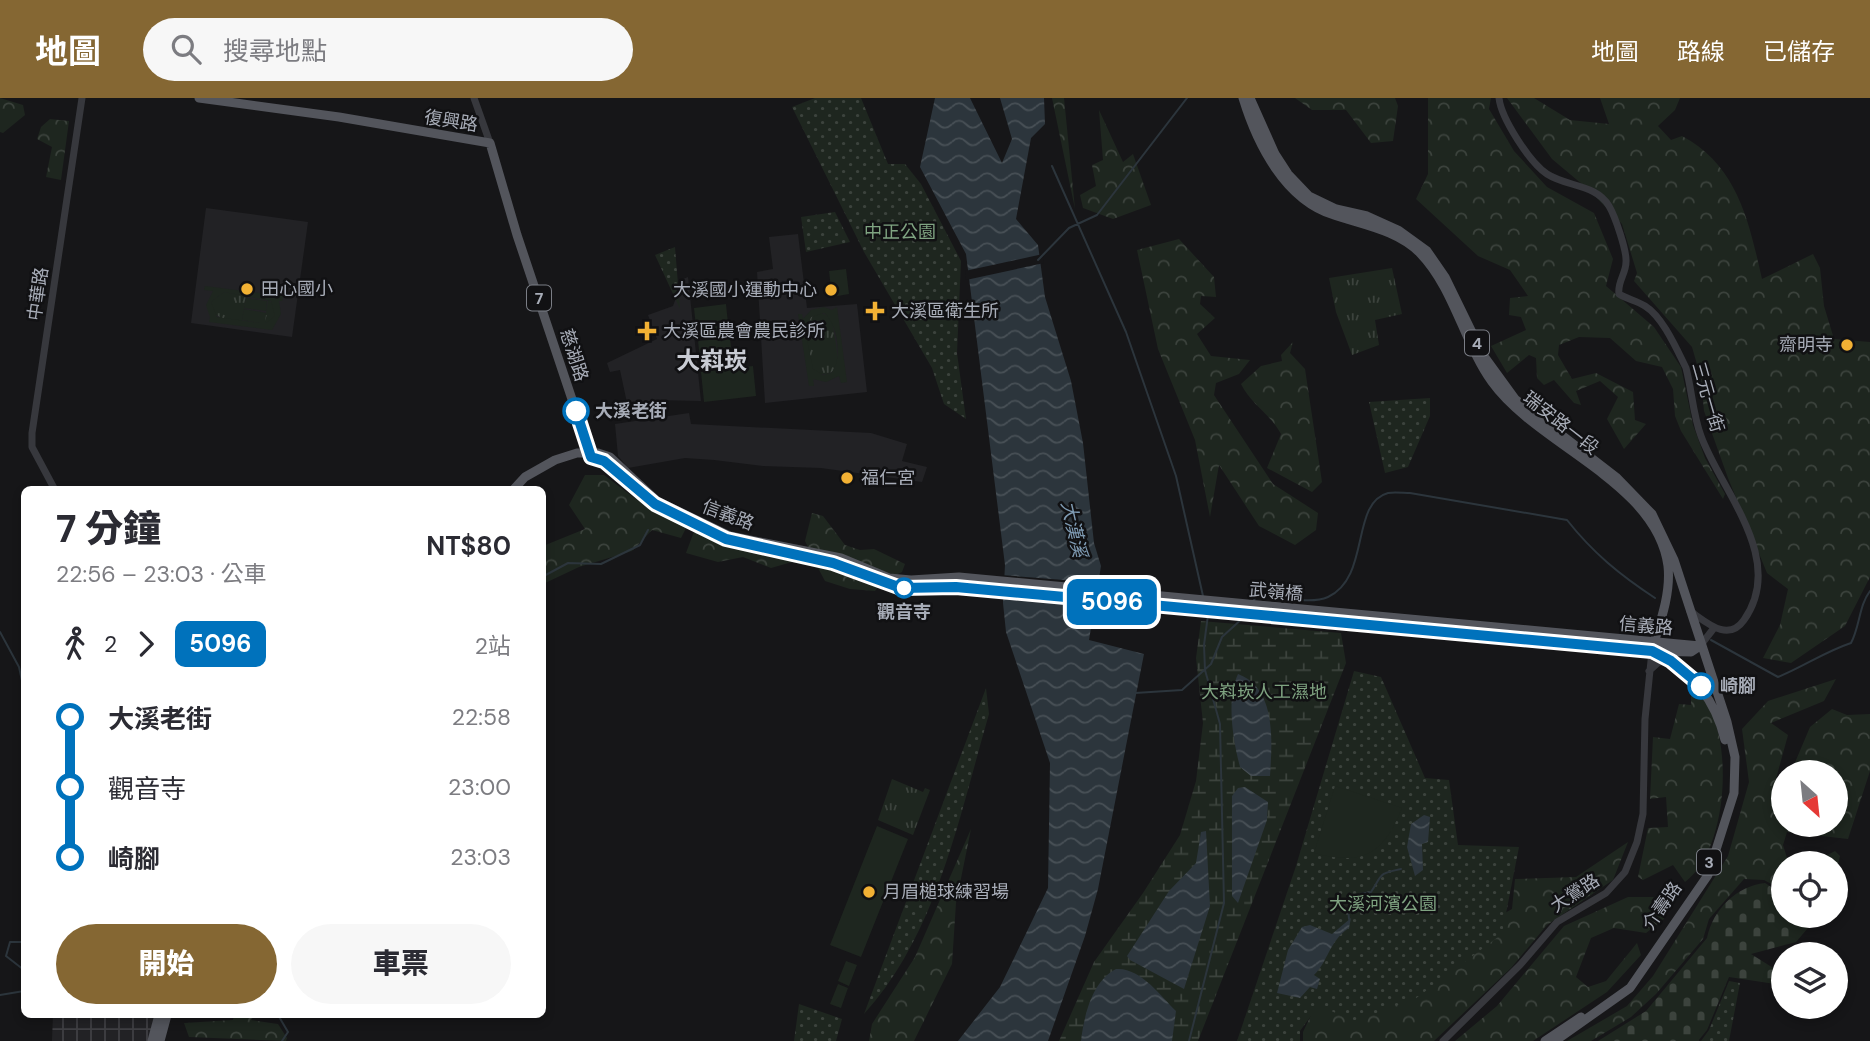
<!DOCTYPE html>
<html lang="zh-TW">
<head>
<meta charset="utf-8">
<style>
	body { margin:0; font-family:"DM Sans","Noto Sans TC",sans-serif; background:#f7f7f7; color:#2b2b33; height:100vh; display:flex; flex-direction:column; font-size:26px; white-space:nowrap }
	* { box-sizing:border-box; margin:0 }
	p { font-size:23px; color:#7c7c81 }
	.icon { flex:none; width:38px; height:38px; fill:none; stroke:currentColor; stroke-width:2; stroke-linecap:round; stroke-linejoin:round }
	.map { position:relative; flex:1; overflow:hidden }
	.details { position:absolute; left:21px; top:388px; width:525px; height:532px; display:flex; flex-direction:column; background:#fff; border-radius:10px; box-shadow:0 4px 10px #0003 }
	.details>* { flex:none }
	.badge { padding:0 14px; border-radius:10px; font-size:24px; line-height:46px }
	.needle { width:46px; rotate:153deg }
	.fabs { position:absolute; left:1771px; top:662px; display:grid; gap:14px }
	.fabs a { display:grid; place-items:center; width:77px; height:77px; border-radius:50%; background:#fff; box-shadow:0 4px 10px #0003; font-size:35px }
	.map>.badge { position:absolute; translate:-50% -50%; box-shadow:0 0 0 4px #fff }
	.legs { display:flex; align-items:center; gap:10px; height:77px; padding:0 35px; font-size:23px }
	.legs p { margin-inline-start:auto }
	.head { display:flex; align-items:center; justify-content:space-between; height:119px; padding:0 35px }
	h1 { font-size:38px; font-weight:800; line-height:52px }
	.primary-button { display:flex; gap:14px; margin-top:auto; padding:14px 35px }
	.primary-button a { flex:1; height:80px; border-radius:42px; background:#856733; color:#fff; font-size:28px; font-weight:800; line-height:80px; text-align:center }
	.primary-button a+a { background:#f7f7f7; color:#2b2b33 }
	ul { padding:0 35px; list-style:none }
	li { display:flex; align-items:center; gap:24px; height:70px; font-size:26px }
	li i { display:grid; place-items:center; width:10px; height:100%; margin:0 9px; background:currentColor }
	li i::after { content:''; width:18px; height:18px; margin:-9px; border:5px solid; border-radius:50%; background:#fff }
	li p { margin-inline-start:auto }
	li:first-child i { background:linear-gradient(#0000 50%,currentColor 0) }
	li:last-child i { background:linear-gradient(currentColor 50%,#0000 0) }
	header { display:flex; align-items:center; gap:42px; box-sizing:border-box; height:98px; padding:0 35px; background:#856733; color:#fff }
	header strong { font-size:33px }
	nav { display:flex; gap:38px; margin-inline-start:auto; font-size:24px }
	.search { width:490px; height:63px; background:#f7f7f7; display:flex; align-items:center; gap:18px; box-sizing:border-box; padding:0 24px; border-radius:38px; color:#7c7c81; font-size:26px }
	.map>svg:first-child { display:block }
	.built { fill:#222225 }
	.industrial { fill:url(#industrial-grid) }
	.grass { fill:url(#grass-tufts) }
	.forest { fill:url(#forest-crowns) }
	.wetland { fill:url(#wetland-marsh) }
	.cemetery { fill:url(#cemetery-stones) }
	.park { fill:url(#park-dots) }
	.pitch { fill:#1e261f; fill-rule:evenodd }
	.water { fill:url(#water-waves) }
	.pier { fill:#161618 }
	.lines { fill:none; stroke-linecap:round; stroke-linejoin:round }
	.stream { stroke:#2c353c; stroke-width:2 }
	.minor { stroke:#37383d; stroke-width:7 }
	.major { stroke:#53555c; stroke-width:9 }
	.line-1-casing { stroke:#fff; stroke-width:16 }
	.line-1 { stroke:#0072bc; stroke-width:10 }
	.poi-dot { fill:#f2b134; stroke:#111113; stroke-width:2.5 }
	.stop-1-dot { fill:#fff; stroke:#0072bc; stroke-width:3.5 }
	.labels { text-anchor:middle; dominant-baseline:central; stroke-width:5; stroke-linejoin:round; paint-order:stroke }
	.shield { fill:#111113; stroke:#7b7e86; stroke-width:2 }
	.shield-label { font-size:16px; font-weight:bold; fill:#a8adb8 }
	.street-label { font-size:18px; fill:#a8adb8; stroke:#111113 }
	.park-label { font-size:18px; fill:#7fa381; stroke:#111113 }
	.poi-label { font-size:18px; fill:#a8adb8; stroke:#111113; text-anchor:start }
	.stop-label { font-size:18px; font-weight:bold; fill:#a8adb8; stroke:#111113; text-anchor:start }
	.water-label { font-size:19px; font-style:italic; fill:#7f9bb3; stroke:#111113 }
	.district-label { font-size:24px; font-weight:bold; fill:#c9ccd4; stroke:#111113 }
</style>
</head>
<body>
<header>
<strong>地圖</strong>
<div class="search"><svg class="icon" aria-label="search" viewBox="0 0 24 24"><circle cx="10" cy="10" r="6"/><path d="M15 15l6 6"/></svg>搜尋地點</div>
<nav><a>地圖</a><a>路線</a><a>已儲存</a></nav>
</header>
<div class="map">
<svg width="1870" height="943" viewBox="0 0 1870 943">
	<defs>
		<pattern id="industrial-grid" width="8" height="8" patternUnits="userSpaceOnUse" patternTransform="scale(1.75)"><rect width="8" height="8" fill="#222225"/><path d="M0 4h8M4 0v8" fill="none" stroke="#3f3f43"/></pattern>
		<pattern id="grass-tufts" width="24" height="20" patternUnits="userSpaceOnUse" patternTransform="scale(1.75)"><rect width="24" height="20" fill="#1e261f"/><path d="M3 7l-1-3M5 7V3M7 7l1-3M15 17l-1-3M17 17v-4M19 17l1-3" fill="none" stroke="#3c433d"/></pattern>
		<pattern id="forest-crowns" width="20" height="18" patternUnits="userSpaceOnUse" patternTransform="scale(1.75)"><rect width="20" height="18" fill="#1e261f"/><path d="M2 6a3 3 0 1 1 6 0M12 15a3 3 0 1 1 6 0" fill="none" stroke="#3c433d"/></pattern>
		<pattern id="wetland-marsh" width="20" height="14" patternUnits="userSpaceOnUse" patternTransform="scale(1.75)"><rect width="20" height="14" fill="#1e261f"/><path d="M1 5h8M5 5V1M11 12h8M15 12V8" fill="none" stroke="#3c433d"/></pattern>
		<pattern id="cemetery-stones" width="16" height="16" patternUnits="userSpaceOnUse" patternTransform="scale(1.75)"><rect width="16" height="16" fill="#1e261f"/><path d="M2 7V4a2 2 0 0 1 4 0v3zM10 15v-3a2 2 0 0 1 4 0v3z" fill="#3c433d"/></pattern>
		<pattern id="park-dots" width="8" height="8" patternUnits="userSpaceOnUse" patternTransform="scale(1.75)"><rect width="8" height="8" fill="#1e261f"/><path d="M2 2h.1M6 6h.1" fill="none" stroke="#3c433d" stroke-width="1.8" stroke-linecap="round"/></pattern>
		<pattern id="water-waves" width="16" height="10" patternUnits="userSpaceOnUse" patternTransform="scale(1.75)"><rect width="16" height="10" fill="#2c353c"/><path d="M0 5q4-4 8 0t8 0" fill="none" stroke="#485056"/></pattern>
	</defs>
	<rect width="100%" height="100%" fill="#161618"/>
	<path class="built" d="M 206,110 L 308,124 L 292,239 L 191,225 Z
		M 798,136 L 807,210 L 857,206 L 867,294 L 765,305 L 757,174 L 773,171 L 769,139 Z
		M 688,179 L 701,303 L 656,302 L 638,310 L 627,305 L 620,272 L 610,274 L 607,265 L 657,241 L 648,217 L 673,208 L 683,181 Z
		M 689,315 L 691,326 L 871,335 L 907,346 L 902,363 L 927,369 L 922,384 L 821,370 L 763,368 L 714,362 L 685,360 L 628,370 L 618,358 L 615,326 Z"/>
	<path class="industrial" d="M 53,917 L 158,917 L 149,943 L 52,943 Z"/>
	<path class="grass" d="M 1392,170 L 1402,216 L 1375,222 L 1379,247 L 1352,257 L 1336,214 L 1329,180 Z
		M 224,194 L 246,198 L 242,223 L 221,220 L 214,215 L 211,204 Z
		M 268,202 C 281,209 277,222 264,226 Z
		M 820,215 C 831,217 833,224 834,235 C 836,248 844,277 823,276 C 819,276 816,276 814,272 C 805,260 803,230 811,219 Z
		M 892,681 L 923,694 L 925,690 L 930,692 L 913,737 L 878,722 Z"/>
	<path class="forest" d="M 0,0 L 23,7 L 25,17 L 3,35 L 0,34 Z
		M 1052,0 L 1064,0 L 1075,111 Z
		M 1295,0 L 1395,0 L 1398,8 L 1393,43 L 1371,45 L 1346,12 L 1312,12 Z
		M 1428,0 L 1491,0 L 1489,11 L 1514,53 L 1547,89 L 1594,115 L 1613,161 L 1606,188 L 1654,229 L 1681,269 L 1693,327 L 1705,360 L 1725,396 L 1723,401 L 1681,333 L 1675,318 L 1673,291 L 1662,269 L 1636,263 L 1610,240 L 1579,239 L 1559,247 L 1558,257 L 1572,281 L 1596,275 L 1633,294 L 1635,322 L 1646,326 L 1624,351 L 1607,321 L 1618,299 L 1600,283 L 1576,293 L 1581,307 L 1574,305 L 1554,282 L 1544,287 L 1537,280 L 1536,260 L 1529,257 L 1507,275 L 1491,248 L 1526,232 L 1521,219 L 1509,217 L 1510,200 L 1528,198 L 1510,172 L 1478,158 L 1416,101 L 1428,76 Z
		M 1507,0 L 1534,0 L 1570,22 L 1609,26 L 1600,0 L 1680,0 L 1675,12 L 1658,28 L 1671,42 L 1682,38 C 1738,68 1749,124 1762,181 L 1813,156 L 1820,170 L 1824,208 L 1834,241 L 1870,244 L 1870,479 L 1845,528 L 1791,565 L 1763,560 L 1780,527 L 1788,491 L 1767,475 L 1728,380 L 1704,313 L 1701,280 L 1692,249 L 1634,183 L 1637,175 L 1622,126 L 1589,92 L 1552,61 Z
		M 1099,12 L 1123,64 L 1133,56 L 1151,107 L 1113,121 L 1083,110 L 1080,97 L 1096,88 L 1092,67 L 1103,62 Z
		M 50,21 L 69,23 L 61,82 L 46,79 L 52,49 L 37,41 L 41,29 Z
		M 1179,141 L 1214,179 L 1216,199 L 1201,198 L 1200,206 L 1215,220 L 1197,236 L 1211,258 L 1250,262 L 1239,276 L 1216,285 L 1214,297 L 1273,386 L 1318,415 L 1316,432 L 1295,447 L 1259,428 L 1219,367 L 1210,419 L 1195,342 L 1158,251 L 1137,152 Z
		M 1293,244 L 1290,255 L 1305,271 L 1322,384 L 1312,394 L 1267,370 L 1281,336 C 1271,317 1251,306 1241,286 L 1261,268 L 1282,263 L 1281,257 Z
		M 585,377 L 604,377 L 633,399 L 686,430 L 681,440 L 652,432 L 632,453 L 579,469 L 543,486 L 543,448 L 585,431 L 569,407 Z
		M 812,415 L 823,418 L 845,447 L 860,452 L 874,451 L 905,466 L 902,474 L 896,477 L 808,449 L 805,443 Z
		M 695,431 C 754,454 825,454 878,489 L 875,493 L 850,491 L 825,483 L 818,470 L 792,464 L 771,470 L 743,459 L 718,464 L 686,455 Z
		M 1836,581 L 1824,603 L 1771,625 L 1788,637 L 1774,688 L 1779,699 L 1783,691 L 1783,726 L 1836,726 L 1836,674 L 1791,674 L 1810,629 L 1832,611 L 1847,617 L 1870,616 L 1870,673 L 1848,741 L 1787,734 L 1783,747 L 1787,760 L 1796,765 L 1783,765 L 1783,815 L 1777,789 L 1764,782 L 1744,781 L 1709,821 L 1703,841 L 1656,896 L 1631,919 L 1591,943 L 1567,943 L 1627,908 L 1653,878 L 1728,758 L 1749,684 L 1742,631 L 1768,603 Z
		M 1691,587 C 1698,595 1707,603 1711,613 C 1732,657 1726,753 1685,784 L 1673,767 L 1643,782 L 1638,779 L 1648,730 L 1668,729 L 1666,699 L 1650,701 L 1653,639 L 1670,641 L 1679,606 L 1691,607 Z
		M 971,731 L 956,805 L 952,866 L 914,943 L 869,943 L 872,926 L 915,859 Z
		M 1628,744 L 1613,782 L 1547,827 L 1511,870 L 1434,943 L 1303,943 L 1303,934 L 1321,896 L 1453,844 L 1512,811 L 1515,781 L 1576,779 Z
		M 1835,753 L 1840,758 L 1836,775 L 1836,765 L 1812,765 Z
		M 1628,799 L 1653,799 L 1663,805 L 1664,821 L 1646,835 L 1614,830 L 1591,840 L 1576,879 L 1588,889 L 1606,883 L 1637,845 L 1641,857 L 1607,894 L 1533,943 L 1455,943 L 1497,908 L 1564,828 Z
		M 234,917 L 255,917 L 251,922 L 278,926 L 287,940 L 286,943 L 189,939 L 184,925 L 233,922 Z"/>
	<path class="wetland" d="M 1201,523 L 1341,535 L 1346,565 L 1198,943 L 1059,943 L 1094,864 L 1143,795 L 1180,737 L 1196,683 L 1203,625 L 1196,560 Z"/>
	<path class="cemetery" d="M 1765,785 L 1773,790 L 1784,821 L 1791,817 L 1819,817 L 1796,844 L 1751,856 L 1783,876 L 1782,887 L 1729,879 L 1707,932 L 1698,943 L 1598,943 L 1646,913 L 1707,840 C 1713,811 1737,788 1765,785 Z"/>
	<path class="park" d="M 815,0 L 861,0 L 888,66 L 905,66 L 921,86 L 961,163 L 957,255 L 966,321 L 944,306 L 932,270 L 864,154 L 792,9 Z
		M 835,114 L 850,144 L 806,154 L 801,119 Z
		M 675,149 L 680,211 L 655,157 Z
		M 1430,300 L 1430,318 L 1408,369 L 1385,375 L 1369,304 Z
		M 1354,573 L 1381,579 L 1425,680 L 1449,682 L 1458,747 L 1519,749 L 1502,836 L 1415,901 L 1354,924 L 1319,907 L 1300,933 L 1300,943 L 1237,943 L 1296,768 Z
		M 986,590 L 989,616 C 959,719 937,836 864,916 Z
		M 1729,883 L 1740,885 L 1729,943 L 1701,943 L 1709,932 Z
		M 799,906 L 842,921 L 836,943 L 794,943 Z"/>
	<path class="pitch" d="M 846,171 L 849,196 L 832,199 L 829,173 Z
		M 205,188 L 283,198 L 282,203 L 279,203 L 281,216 L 272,232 L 209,224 L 210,219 L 206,207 L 213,193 L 204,192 ZM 224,194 L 271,203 L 275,218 L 265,226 L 266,215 L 244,211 L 242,222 L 260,225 L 217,219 L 211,204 Z
		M 246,200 L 267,203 L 266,213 L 244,210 Z
		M 726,206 L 729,235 L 697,239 L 694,210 Z
		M 824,209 L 832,212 L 837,209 L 847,284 L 841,285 L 839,278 L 826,284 L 813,281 L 814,288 L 809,288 L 798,216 L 802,216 L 803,221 L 811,212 ZM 824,215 C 838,225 843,263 831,275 L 823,277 L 813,271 L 805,232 L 811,219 Z
		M 730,240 L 733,266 L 701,269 L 698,243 Z
		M 753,268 L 756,298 L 704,304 L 701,274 Z
		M 1335,688 L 1402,710 C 1383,757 1363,768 1314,755 Z
		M 877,728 L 908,741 L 861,859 L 830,847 Z
		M 846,863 L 857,867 L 849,888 L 838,883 Z
		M 838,886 L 848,890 L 841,910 L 830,906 Z"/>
	<path class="water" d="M 935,0 L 970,0 L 1002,65 L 1012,41 L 1000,0 L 1044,0 L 1045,26 L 1031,40 L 1016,121 L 1038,147 L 1045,199 L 1071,283 L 1083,345 L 1094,445 L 1101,468 L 1089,542 L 1144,556 L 1098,791 L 1085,838 L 1048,943 L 958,943 L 1000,889 L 1048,790 L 1050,665 L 1006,534 L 1003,505 L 1005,467 L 966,156 L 920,69 Z
		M 1238,576 C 1277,590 1272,645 1270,678 L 1251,678 L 1240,669 C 1233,642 1226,602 1238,576 Z
		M 1245,689 L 1268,704 L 1267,722 L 1238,805 L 1232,798 L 1232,698 L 1238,690 Z
		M 1424,717 L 1430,719 L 1428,744 L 1422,746 L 1423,772 L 1415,778 L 1407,749 L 1411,726 Z
		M 1206,733 L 1210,808 L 1184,891 L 1130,862 L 1127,858 L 1169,793 L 1196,765 L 1201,734 Z
		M 1351,820 L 1349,830 C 1329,843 1328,864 1314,877 L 1320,881 L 1317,891 L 1310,889 L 1300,900 L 1277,895 L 1288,852 L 1302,829 L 1310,827 L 1332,836 Z
		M 1116,871 C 1140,869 1161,898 1176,913 L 1172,943 L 1081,943 C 1084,918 1092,883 1116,871 Z"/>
	<path class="pier" d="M 1043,156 L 1044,165 L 966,182 L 965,173 Z
		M 1001,477 L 1102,485 L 1099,505 L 1000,496 Z"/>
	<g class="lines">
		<path class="stream" d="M 1052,68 L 1126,234 L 1176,378 L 1203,498
			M 1038,162 L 1069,130 L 1097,117 L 1187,0
			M 542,479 L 568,465 L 601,466 L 640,447 L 648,432
			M 1254,502 L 1257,497 C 1277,498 1310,507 1328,499 C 1371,479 1350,405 1388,395 C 1394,394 1404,395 1410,395 L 1567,422 C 1593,455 1620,477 1655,500
			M 0,534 L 19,569 L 24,592
			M 1711,542 L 1778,579 C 1805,568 1824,554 1851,545 C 1860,528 1859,507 1870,493
			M 1135,595 L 1182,592 L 1211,566 L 1222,539 L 1244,519
			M 1349,821 L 1348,810 L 1360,796 L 1371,794 C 1383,776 1377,776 1401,771
			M 24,844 L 10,844 L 6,858 L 24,872
			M 0,897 L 24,893
			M 278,917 L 288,934 L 282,943
			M 1189,943 L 1224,805 L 1220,626 L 1205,572 L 1204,547 L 1208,517"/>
		<path class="minor" d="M 474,0 L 490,45
			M 1499,0 C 1501,20 1530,65 1547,76 C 1567,89 1596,86 1609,108 C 1615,118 1627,153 1626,164 C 1626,176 1617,184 1619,196 C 1627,201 1637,203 1645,208 C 1663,219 1677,252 1686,270 C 1692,293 1693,317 1701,338 C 1721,393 1787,461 1744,522 C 1728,545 1706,524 1690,513
			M 55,392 L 32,349 L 32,335 L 82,0
			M 1700,548 L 1714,530
			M 1649,573 L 1659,564 L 1671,563
			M 1443,943 L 1520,867 L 1557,824 L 1606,795 L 1625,774 L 1637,744 L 1643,716 L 1645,621 L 1652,553"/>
		<path class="major" d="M 199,0 L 339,19 L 490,45 L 517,137 L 591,358
			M 1243,0 C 1257,46 1285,102 1334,117 C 1363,127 1397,132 1420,155 C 1454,190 1464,245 1492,284 C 1538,348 1657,384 1668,468 C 1671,496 1660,525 1652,551
			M 1250,0 L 1275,56 L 1288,76 L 1309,98 L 1336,111 L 1367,118 L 1398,132 L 1427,153 L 1445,179 L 1483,257 L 1515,301 L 1616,379 L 1652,416 L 1674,462 L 1727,624 L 1735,659 L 1734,695 L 1708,777 L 1630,890 L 1555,943
			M 594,360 L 604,363 L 635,392
			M 513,392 L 525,379 L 555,362 L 577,355 L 598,355 L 610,359 L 657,403 L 730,438 L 841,460 L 889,480 L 911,482 L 959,479 L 1700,548
			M 782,454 L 833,465 L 901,490 L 956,489 L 1652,553 L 1691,554 L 1700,548
			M 1657,555 C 1694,576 1715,601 1725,642
			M 152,943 L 159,917
			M 160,943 L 167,917
			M 1545,943 L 1581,919"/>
	</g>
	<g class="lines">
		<g class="line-1-casing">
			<path id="line-1" d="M 576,313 L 591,359 L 604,363 L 655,406 L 726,441 L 833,465 L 901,490 L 956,489 L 1652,553 L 1671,563 L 1701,588"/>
		</g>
		<use href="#line-1" class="line-1"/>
	</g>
	<g class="poi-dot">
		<circle cx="247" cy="191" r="7"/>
		<circle cx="831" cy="192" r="7"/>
		<path d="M871.5 202.5h7v7h7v7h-7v7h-7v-7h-7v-7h7z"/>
		<path d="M643.5 222.5h7v7h7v7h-7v7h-7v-7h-7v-7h7z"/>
		<circle cx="1847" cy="247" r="7"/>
		<circle cx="847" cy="380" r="7"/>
		<circle cx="869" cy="794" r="7"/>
	</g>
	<g class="stop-1-dot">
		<circle cx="576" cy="313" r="12"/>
		<circle cx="904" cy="490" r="9"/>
		<circle cx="1701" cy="588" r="12"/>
	</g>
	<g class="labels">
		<g class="shield">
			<rect x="527" y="187.5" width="24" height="25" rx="5"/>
			<rect x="1465" y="232.5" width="24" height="25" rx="5"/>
			<rect x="1697" y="751.5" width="24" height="25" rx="5"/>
		</g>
		<g class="shield-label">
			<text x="539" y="200">7</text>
			<text x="1477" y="245">4</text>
			<text x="1709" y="764">3</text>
		</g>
		<g class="street-label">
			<text transform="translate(451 23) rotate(9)">復興路</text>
			<text transform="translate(38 196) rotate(-82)">中華路</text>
			<text transform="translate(574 257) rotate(72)">慈湖路</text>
			<text transform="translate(1708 299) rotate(74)">三元一街</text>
			<text transform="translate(1561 325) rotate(38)">瑞安路一段</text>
			<text transform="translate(728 417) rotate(21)">信義路</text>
			<text transform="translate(1276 494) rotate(5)">武嶺橋</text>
			<text transform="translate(1646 528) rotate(5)">信義路</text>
			<text transform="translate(1575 795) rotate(-33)">大鶯路</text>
			<text transform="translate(1662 808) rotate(-55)">介壽路</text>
		</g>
		<g class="park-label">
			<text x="900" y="134">中正公園</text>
			<text x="1264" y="594">大嵙崁人工濕地</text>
			<text x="1383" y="806">大溪河濱公園</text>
		</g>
		<g class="poi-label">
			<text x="261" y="191">田心國小</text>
			<text x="817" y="192" text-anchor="end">大溪國小運動中心</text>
			<text x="891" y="213">大溪區衛生所</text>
			<text x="663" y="233">大溪區農會農民診所</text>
			<text x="1833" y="247" text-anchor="end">齋明寺</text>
			<text x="861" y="380">福仁宮</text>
			<text x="883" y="794">月眉槌球練習場</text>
		</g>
		<g class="stop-label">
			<text x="595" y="313">大溪老街</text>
			<text x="904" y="514" text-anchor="middle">觀音寺</text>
			<text x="1720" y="588">崎腳</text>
		</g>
		<g class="water-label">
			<text transform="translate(1074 431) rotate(77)">大漢溪</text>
		</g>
		<g class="district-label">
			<text x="712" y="262">大嵙崁</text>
		</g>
	</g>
</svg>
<div class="fabs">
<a><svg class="needle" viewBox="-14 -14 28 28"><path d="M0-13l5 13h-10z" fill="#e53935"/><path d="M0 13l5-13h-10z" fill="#7c7c81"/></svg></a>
<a><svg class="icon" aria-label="locate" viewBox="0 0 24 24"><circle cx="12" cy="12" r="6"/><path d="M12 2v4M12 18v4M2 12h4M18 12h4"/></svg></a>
<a><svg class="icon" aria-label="layers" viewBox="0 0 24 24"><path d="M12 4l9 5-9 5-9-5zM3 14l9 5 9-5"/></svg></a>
</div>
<b class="badge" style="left:1112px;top:504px;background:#0072bc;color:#fff">5096</b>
<section class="details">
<div class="head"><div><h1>7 分鐘</h1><p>22:56 – 23:03 · 公車</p></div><b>NT$80</b></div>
<div class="legs"><svg class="icon" aria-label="walk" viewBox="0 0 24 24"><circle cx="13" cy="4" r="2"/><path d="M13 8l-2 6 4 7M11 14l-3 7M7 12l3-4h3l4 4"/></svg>2<svg class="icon" aria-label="forward" viewBox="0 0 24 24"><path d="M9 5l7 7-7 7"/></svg><b class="badge" style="background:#0072bc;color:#fff">5096</b><p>2站</p></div>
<ul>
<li><i style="color:#0072bc"></i><b>大溪老街</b><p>22:58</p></li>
<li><i style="color:#0072bc"></i><span>觀音寺</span><p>23:00</p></li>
<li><i style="color:#0072bc"></i><b>崎腳</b><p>23:03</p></li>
</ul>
<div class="primary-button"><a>開始</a><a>車票</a></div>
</section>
</div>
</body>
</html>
